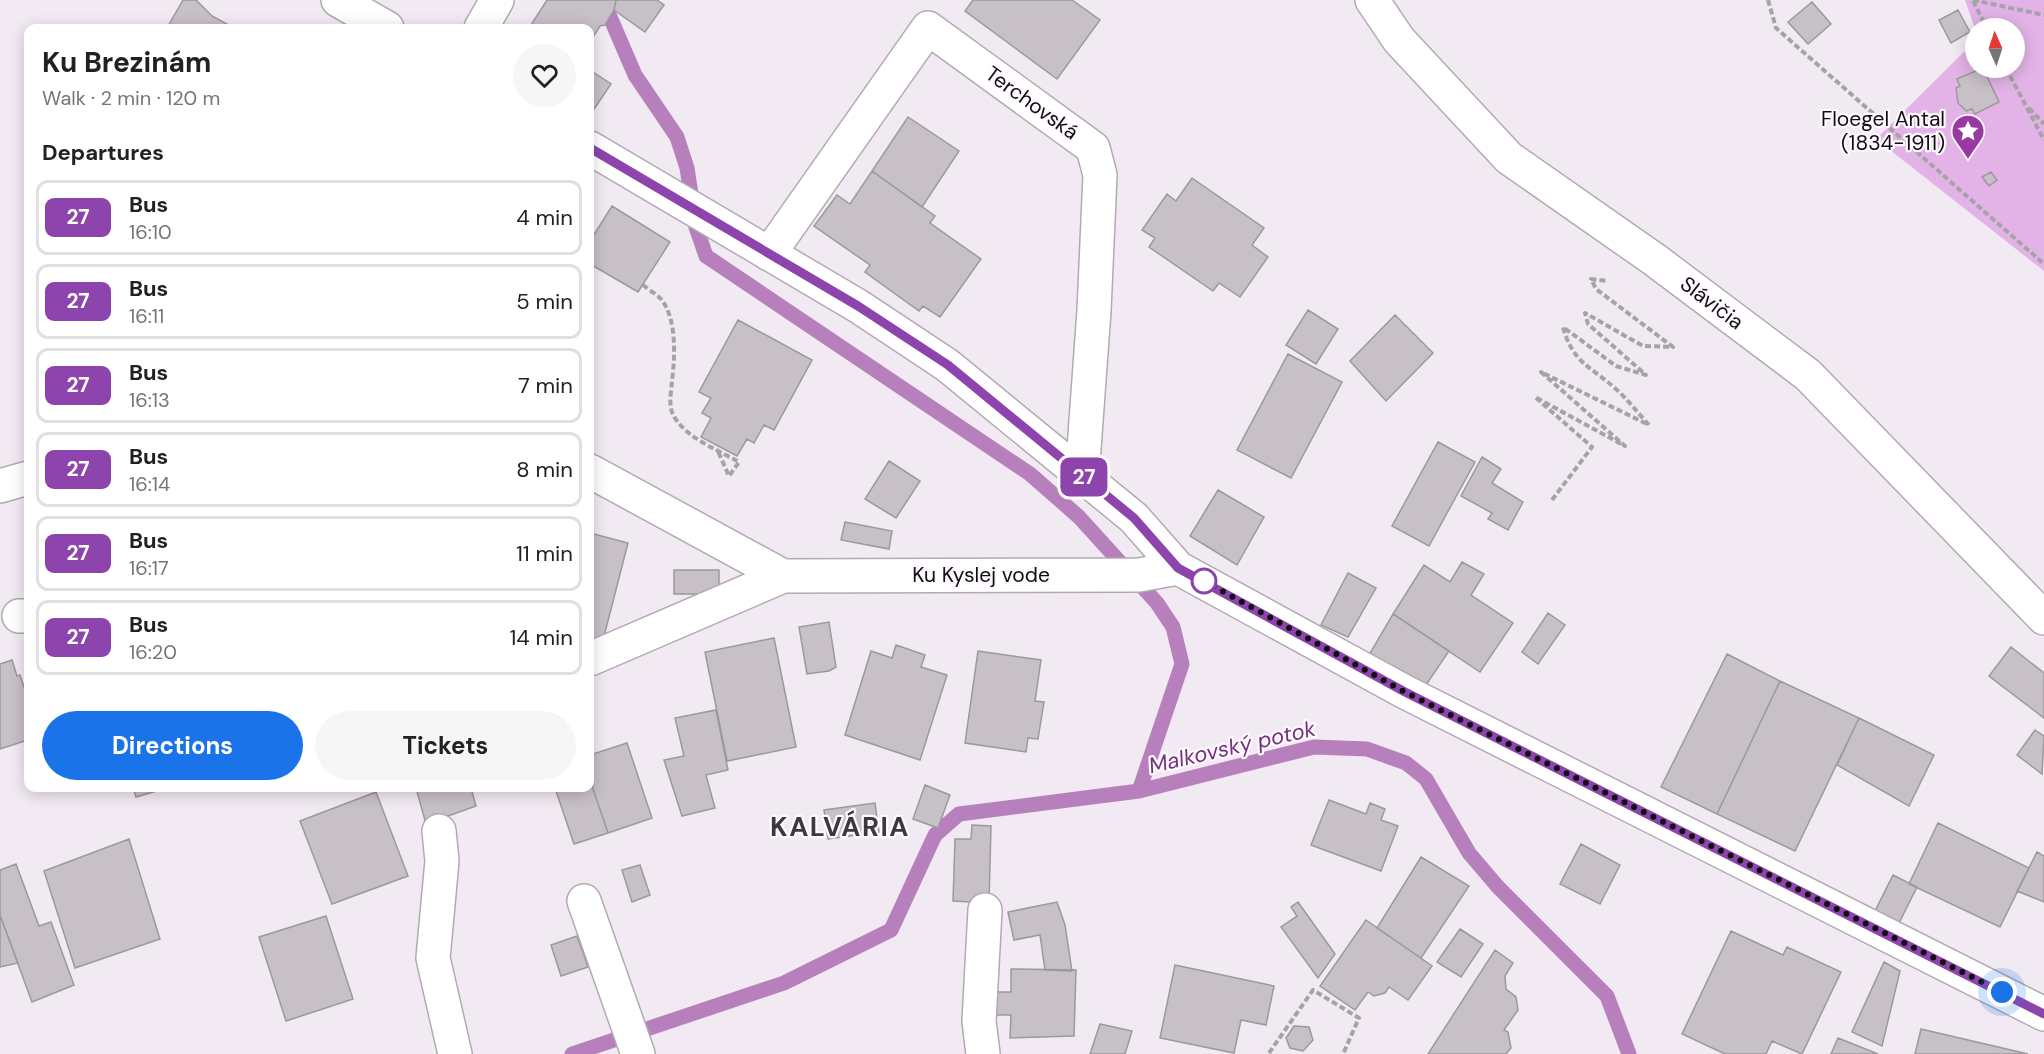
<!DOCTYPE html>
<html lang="en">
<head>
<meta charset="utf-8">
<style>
	body { margin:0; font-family:"DM Sans",sans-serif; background:#f6f6f6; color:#202124; height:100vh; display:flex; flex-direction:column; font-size:22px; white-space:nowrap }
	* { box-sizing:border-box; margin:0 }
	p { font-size:20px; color:#757577 }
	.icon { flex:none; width:33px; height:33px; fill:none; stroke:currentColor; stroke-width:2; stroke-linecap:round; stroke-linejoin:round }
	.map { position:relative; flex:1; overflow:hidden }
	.sheet { position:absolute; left:24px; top:24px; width:570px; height:768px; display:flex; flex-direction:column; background:#fff; border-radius:12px; box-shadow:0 3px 15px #0003 }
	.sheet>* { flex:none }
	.badge { padding:0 12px; border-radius:9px; font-size:21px; line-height:39px }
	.needle { width:39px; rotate:357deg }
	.tools { position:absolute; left:1965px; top:18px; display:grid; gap:12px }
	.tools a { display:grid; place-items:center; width:60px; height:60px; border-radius:50%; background:#fff; box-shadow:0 3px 15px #0003; font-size:30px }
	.you { position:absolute; width:30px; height:30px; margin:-15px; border:4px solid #fff; border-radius:50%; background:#1a73e8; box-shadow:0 0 0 9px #1a73e833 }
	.map>.badge { position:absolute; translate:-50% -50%; box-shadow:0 0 0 3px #fff }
	h2 { padding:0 18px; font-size:22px; line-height:54px }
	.round { display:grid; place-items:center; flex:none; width:63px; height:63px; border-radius:32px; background:#f6f6f6 }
	.headline { display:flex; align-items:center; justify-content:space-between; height:102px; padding:0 18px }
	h1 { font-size:28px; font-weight:700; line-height:45px }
	.primary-button { display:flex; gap:12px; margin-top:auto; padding:12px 18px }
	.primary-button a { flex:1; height:69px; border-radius:36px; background:#1a73e8; color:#fff; font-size:24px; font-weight:700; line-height:69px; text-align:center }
	.primary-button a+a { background:#f6f6f6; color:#202124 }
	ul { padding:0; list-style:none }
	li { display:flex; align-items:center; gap:18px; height:75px; margin:0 12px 9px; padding:0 6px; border:3px solid #e0e0e0; border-radius:12px }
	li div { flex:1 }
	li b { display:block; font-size:22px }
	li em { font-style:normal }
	li .badge { min-width:66px; font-weight:700; text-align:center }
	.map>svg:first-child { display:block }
	.green { fill:#e3b3e7 }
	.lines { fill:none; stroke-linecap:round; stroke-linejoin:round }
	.stream { stroke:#b87fbd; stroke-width:15 }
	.building { fill:#c7c0c7; stroke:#9d979e; stroke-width:1.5 }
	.minor-casing { stroke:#b1abb1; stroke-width:36 }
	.path { stroke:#a7a2a8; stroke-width:4; stroke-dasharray:6 3; stroke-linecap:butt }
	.minor { stroke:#fff; stroke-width:33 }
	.line-casing { stroke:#fff; stroke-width:14 }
	.line { stroke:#8e44ad; stroke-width:9 }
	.walk { stroke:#100e10; stroke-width:6; stroke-dasharray:0 10.8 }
	.stop-dot { fill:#fff; stroke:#8e44ad; stroke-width:3 }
	.labels { text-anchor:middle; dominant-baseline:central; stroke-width:4.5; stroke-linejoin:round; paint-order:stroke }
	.street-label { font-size:21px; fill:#100e10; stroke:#fef8ff }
	.poi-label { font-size:21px; fill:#100e10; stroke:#fef8ff; text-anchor:end }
	.water-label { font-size:22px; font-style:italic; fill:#75307b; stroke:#fef8ff }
	.district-label { font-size:27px; font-weight:bold; letter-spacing:1.5px; fill:#3d383d; stroke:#fef8ff }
</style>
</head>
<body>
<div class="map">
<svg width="2044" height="1054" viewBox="0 0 2044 1054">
	<rect width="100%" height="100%" fill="#f1eaf2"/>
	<path class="green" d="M 1965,0 L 2044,0 L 2044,271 L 1876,139 L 1975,41 L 1976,68 L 2014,68 L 2014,28 L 1975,29 Z"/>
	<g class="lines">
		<path class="stream" d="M 594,0 L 607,10 L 635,75 L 677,137 L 687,168 L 696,227 L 706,256 L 1030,474 L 1079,517 L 1157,603 L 1173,627 L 1182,664 L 1139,791
			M 572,1054 L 784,983 L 891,930 L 935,835 L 959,814 L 1139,791 L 1314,747 L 1367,749 L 1406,763 L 1426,779 L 1469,853 L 1498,887 L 1607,996 L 1629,1054"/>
	</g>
	<path class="building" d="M 183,0 L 196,0 L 212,16 L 234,28 L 167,28 Z
		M 547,0 L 616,0 L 614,10 L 605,25 L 600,26 L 590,42 L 590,28 L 536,28 L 531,25 Z
		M 616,0 L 657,0 L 664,5 L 645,32 L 614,10 Z
		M 973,0 L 1072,0 L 1100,20 L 1057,79 L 965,11 Z
		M 1812,2 L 1831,24 L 1808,44 L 1788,22 Z
		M 1958,10 L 1970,32 L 1951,43 L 1939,20 Z
		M 1983,68 L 1999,102 L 1975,114 L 1972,109 L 1966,111 L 1958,103 L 1956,88 L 1960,86 L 1957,79 Z
		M 590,70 L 611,84 L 590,115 Z
		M 908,117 L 959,151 L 922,207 L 872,171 Z
		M 872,171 L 935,216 L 930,223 L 981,259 L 940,317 L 923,306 L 919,311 L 865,272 L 870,265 L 814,226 L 837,195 L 850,204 Z
		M 1991,172 L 1997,180 L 1989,186 L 1982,177 Z
		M 1192,178 L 1264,228 L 1252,245 L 1268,257 L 1240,297 L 1219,283 L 1213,291 L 1149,247 L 1155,238 L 1142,230 L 1167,194 L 1176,201 Z
		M 612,206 L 670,242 L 638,292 L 590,264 L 590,241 Z
		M 1308,310 L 1338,329 L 1316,364 L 1286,345 Z
		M 1395,315 L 1433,353 L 1386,401 L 1350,361 Z
		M 738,320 L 812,360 L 774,430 L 764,425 L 754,443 L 747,439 L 737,456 L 701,437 L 711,418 L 702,413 L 711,398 L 699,392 Z
		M 1288,354 L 1342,382 L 1291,478 L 1237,450 Z
		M 1438,442 L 1475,462 L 1429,546 L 1392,526 Z
		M 1482,457 L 1501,469 L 1492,483 L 1523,502 L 1508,530 L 1488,519 L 1492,513 L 1461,496 Z
		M 889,461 L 920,481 L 896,518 L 865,499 Z
		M 1218,490 L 1264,517 L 1237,565 L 1190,536 Z
		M 845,522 L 892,531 L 889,549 L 841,540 Z
		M 590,533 L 628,543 L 601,648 L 590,645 Z
		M 1462,562 L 1484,574 L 1471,595 L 1513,623 L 1480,672 L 1393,614 L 1424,565 L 1450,582 Z
		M 674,570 L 719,570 L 719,594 L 674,594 Z
		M 1348,573 L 1376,588 L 1348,637 L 1321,625 Z
		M 1548,613 L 1565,625 L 1538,664 L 1522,652 Z
		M 1393,614 L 1449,651 L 1426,685 L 1369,655 Z
		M 829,622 L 836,667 L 829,671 L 807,674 L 799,627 Z
		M 774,638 L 796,747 L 727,761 L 705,652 Z
		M 896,645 L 925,655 L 921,667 L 947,675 L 920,760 L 845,735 L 871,651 L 892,658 Z
		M 2011,647 L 2044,673 L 2044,718 L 1989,676 Z
		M 978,651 L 1041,660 L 1035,701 L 1044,702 L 1038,739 L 1028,738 L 1026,752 L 965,743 Z
		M 1727,654 L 1780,681 L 1717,814 L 1661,787 Z
		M 12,660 L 17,676 L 20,675 L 28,699 L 28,740 L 0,749 L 0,664 Z
		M 1780,681 L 1859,718 L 1795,851 L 1717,814 Z
		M 716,710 L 728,770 L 706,775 L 715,808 L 682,816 L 664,760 L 684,756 L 675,718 Z
		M 1859,718 L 1934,755 L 1909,806 L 1837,765 Z
		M 2035,730 L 2044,736 L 2042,774 L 2017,755 Z
		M 627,743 L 652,818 L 608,833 L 590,780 L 590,755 Z
		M 590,780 L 608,833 L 574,844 L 555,788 L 590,788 Z
		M 925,785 L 950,795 L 938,828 L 913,819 Z
		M 133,788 L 167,788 L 136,797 Z
		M 416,788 L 471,788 L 476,806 L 426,824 Z
		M 376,792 L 408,876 L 332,904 L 300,821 Z
		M 1329,800 L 1366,814 L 1370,803 L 1385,809 L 1381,820 L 1398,826 L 1381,871 L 1311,845 Z
		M 875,803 L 879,832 L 828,839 L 824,810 Z
		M 1938,823 L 2029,868 L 2000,927 L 1909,884 Z
		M 972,825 L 991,826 L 989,903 L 953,901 L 955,839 L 971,839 Z
		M 129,839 L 160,939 L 75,968 L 44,871 Z
		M 1581,844 L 1620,865 L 1600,904 L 1560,884 Z
		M 2037,852 L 2044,856 L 2044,902 L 2017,891 Z
		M 1421,857 L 1469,886 L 1421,958 L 1377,928 Z
		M 16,864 L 39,926 L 51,922 L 74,985 L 32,1002 L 0,915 L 0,870 Z
		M 640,865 L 650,895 L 632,902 L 622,870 Z
		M 1893,875 L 1917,887 L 1897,927 L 1873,915 Z
		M 1057,902 L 1065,925 L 1072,971 L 1045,970 L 1040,935 L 1014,940 L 1008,912 Z
		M 1298,902 L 1335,954 L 1318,978 L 1281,927 L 1297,916 L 1291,907 Z
		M 0,915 L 18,963 L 0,967 Z
		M 326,916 L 353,999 L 286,1021 L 259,937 Z
		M 1366,920 L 1432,966 L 1408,1000 L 1389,987 L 1385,993 L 1374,996 L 1368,992 L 1355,1010 L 1320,986 Z
		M 1460,929 L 1483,944 L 1461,977 L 1437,962 Z
		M 1731,931 L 1783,955 L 1787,947 L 1841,972 L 1802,1054 L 1772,1041 L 1766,1054 L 1725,1054 L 1682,1034 Z
		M 577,936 L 588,967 L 561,976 L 551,945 Z
		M 1495,950 L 1513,963 L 1505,976 L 1506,989 L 1516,997 L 1518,1010 L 1504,1030 L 1508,1032 L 1511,1048 L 1506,1054 L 1428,1054 Z
		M 1884,962 L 1900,971 L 1882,1046 L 1852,1032 Z
		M 1175,965 L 1274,986 L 1266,1025 L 1241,1020 L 1234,1053 L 1160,1038 Z
		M 1011,969 L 1076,970 L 1074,1036 L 1010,1038 L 1011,1015 L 996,1015 L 996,992 L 1011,992 Z
		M 1100,1024 L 1132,1031 L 1125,1054 L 1090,1054 Z
		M 1294,1026 L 1309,1027 L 1313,1040 L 1303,1051 L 1290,1048 L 1286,1038 Z
		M 1921,1029 L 2028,1054 L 1915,1054 Z
		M 1838,1038 L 1878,1054 L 1831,1054 Z"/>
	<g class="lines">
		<g class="minor-casing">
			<path id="minor" d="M 338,0 L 387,28
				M 1372,0 L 1399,40 L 1509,158 L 1655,260 L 1808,375 L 2044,618
				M 481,28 L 497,0
				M 590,148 L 858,306 L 947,365 L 1134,518 L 1178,568 L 1405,692 L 2044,1014
				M 769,254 L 928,28 L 1093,148 L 1100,175 L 1094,311 L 1082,476
				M 590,471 L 783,576
				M 0,486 L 28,478
				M 19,616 L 28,616
				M 590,659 L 783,576 L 1139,575 L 1178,568
				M 439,831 L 442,861 L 433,958 L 455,1054
				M 584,901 L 638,1054
				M 983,1054 L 979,1021 L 985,910"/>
		</g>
		<path class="path" d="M 1768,0 L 1776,28 L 2044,264
			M 1973,0 L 2044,15
			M 1973,1 L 1987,28
			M 2006,68 L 2044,140
			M 2029,108 L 2044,124
			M 643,285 C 648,289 656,294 661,299 C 677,318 675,358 672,381 C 671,396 667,409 677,421 C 691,440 720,451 739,462 L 729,476 L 717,449
			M 1552,500 L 1592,447 L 1535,397 L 1625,446 L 1541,372 L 1649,425 C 1638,413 1628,400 1617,390 C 1591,366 1573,364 1563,327 L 1616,366 L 1646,375 L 1588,324 L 1585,313 L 1643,346 L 1673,347 L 1596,289 L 1591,279 L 1608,281
			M 1269,1053 L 1313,990 L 1359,1018 L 1343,1054"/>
		<use href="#minor" class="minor"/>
	</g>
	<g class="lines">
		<g class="line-casing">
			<path id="line" d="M 590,148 L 858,306 L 948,365 L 1134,518 L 1178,568 L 1405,692 L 2044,1014"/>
		</g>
		<use href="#line" class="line"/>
		<path class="walk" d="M 1204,581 L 1405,692 L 2002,992"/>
	</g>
	<defs>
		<g id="sight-pin" transform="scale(1.725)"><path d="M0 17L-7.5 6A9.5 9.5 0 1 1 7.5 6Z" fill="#993aa3" stroke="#fef8ff"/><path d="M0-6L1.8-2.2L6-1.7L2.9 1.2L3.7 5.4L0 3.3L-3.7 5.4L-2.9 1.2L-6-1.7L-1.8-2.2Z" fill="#fff"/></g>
	</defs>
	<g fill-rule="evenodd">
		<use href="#sight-pin" x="1968" y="131"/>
	</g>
	<circle class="stop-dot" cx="1204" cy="581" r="12"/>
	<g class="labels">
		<g class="street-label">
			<text transform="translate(1032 103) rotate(36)">Terchovská</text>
			<text transform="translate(1712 303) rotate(37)">Slávičia</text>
			<text x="981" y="575">Ku Kyslej vode</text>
		</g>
		<g class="poi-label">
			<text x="1945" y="119">Floegel Antal<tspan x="1945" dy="24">(1834-1911)</tspan></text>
		</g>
		<g class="water-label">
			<text transform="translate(1232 747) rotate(-13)">Malkovský potok</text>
		</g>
		<g class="district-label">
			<text x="840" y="826">KALVÁRIA</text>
		</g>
	</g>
</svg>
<div class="tools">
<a><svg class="needle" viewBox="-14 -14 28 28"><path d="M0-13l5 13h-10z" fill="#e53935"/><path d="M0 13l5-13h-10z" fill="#757577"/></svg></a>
</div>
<div class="you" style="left:2002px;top:992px"></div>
<b class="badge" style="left:1084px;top:477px;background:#8e44ad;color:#fff">27</b>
<section class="sheet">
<div class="headline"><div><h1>Ku Brezinám</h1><p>Walk · 2 min · 120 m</p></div><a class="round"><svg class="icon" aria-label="heart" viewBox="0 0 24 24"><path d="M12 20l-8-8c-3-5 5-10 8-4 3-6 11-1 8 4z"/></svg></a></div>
<h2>Departures</h2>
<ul>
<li><span class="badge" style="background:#8e44ad;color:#fff">27</span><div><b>Bus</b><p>16:10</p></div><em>4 min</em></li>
<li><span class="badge" style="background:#8e44ad;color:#fff">27</span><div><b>Bus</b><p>16:11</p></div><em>5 min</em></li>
<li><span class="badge" style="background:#8e44ad;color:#fff">27</span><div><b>Bus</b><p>16:13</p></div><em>7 min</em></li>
<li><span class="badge" style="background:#8e44ad;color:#fff">27</span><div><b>Bus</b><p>16:14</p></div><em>8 min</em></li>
<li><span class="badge" style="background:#8e44ad;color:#fff">27</span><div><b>Bus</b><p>16:17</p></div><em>11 min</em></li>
<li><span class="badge" style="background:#8e44ad;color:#fff">27</span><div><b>Bus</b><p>16:20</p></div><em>14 min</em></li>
</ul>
<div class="primary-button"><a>Directions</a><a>Tickets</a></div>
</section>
</div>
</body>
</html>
